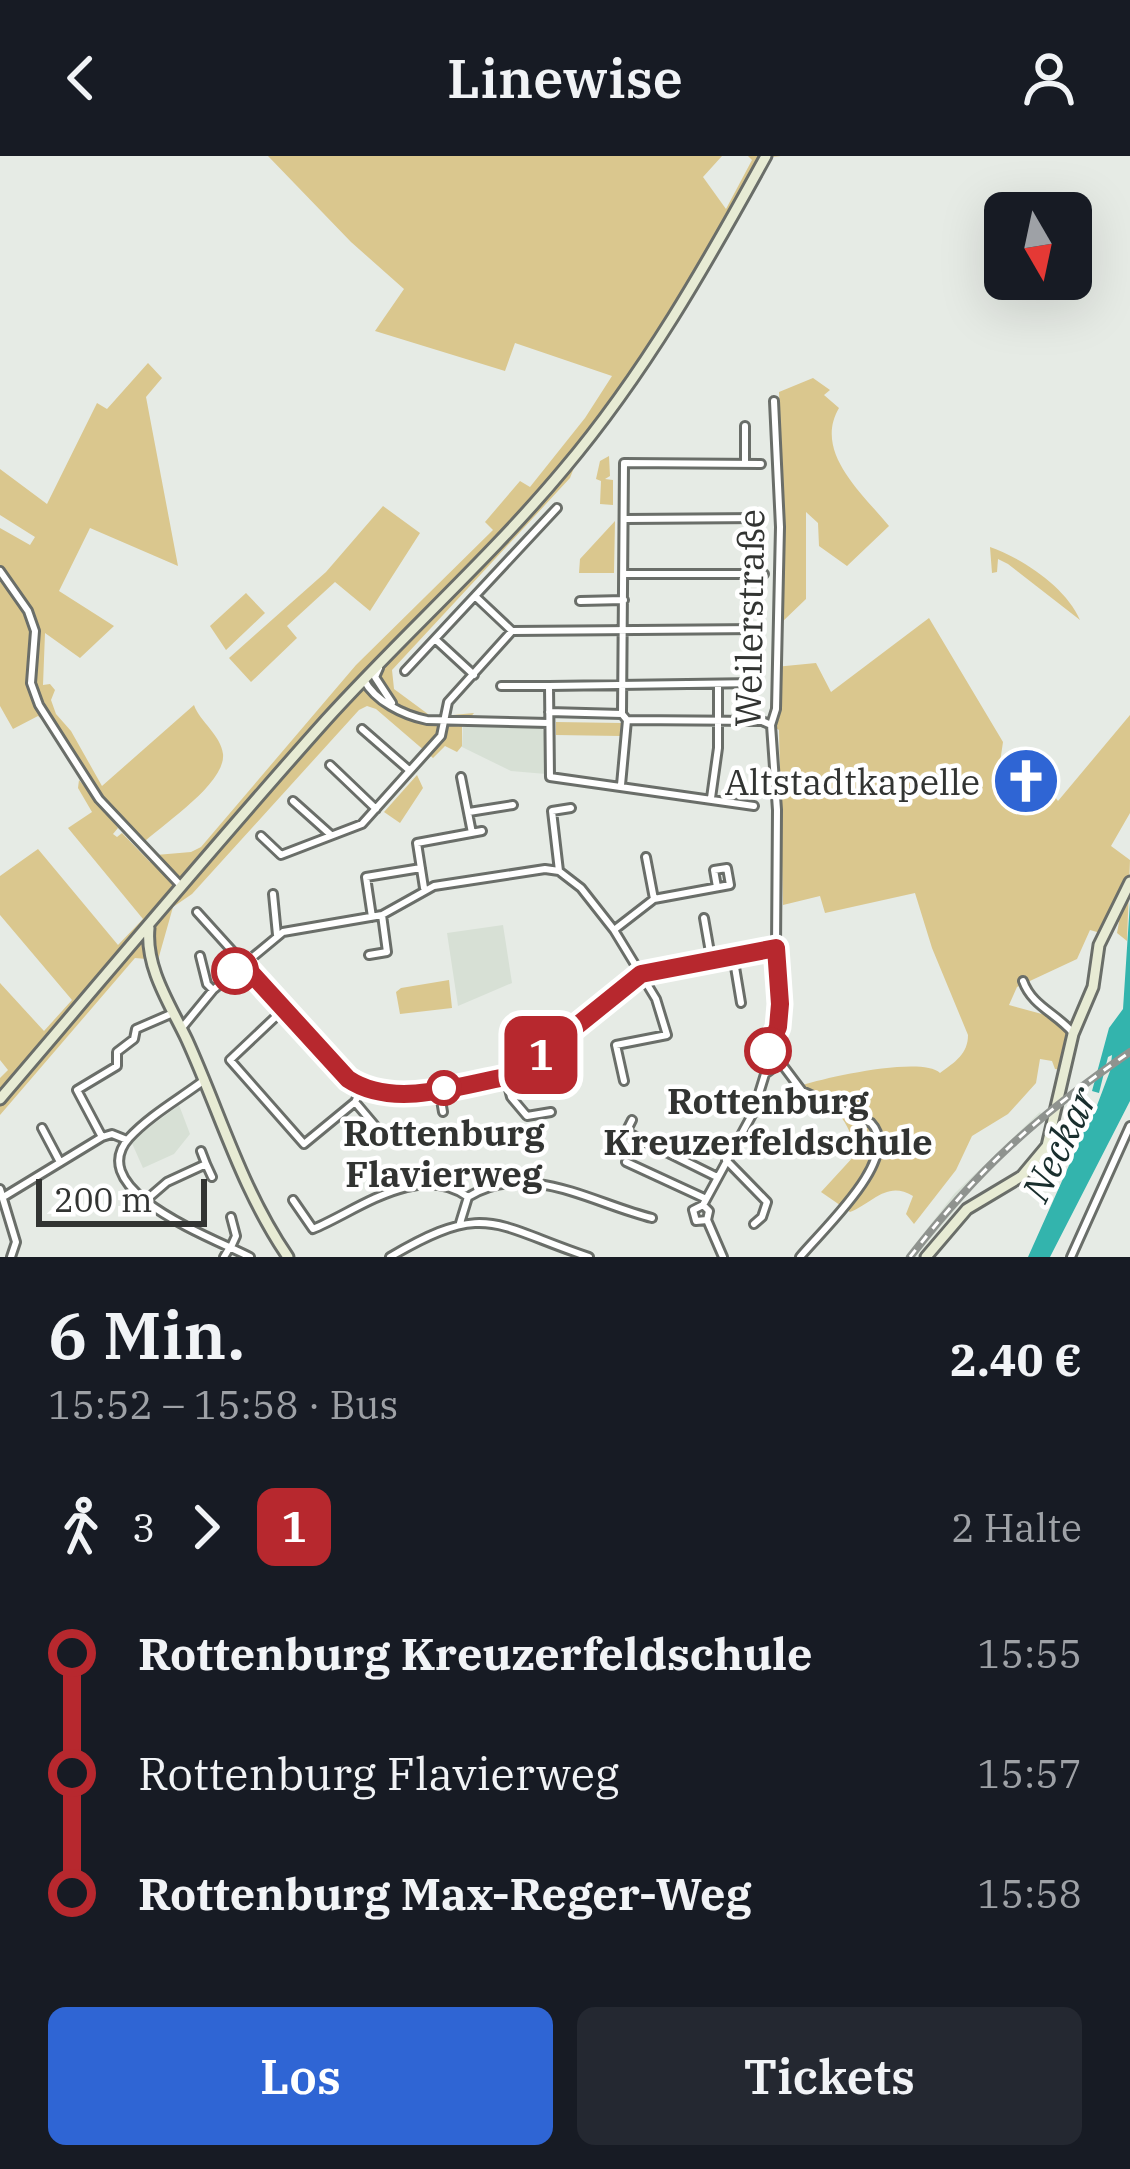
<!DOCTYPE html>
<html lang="de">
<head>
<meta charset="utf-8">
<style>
	body { margin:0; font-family:"IBM Plex Serif",serif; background:#242831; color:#f1f3f6; height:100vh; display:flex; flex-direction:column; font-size:45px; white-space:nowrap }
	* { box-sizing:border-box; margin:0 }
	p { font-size:39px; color:#9ea1a6 }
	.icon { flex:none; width:66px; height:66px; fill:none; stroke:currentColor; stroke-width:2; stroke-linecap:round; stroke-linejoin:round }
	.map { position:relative; height:1101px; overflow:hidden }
	.panel { display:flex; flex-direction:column; background:#171b24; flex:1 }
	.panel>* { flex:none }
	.badge { padding:0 24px; border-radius:18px; font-size:42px; line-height:78px }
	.needle { width:78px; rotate:171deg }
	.tools { position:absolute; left:984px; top:36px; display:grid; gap:24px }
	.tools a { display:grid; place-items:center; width:108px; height:108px; border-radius:18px; background:#171b24; box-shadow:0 12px 48px #0002; font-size:60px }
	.scale { position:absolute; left:36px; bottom:30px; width:171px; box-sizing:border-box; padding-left:12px; border:6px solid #323432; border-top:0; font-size:33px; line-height:42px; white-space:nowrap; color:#323432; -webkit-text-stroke:9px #fff; paint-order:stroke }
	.map>.badge { position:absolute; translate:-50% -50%; box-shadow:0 0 0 6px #fff }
	.legs { display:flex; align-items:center; gap:18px; height:132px; padding:0 48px; font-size:39px }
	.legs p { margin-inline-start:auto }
	.overview { display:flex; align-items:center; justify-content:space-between; height:204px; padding:0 48px }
	h1 { font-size:66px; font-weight:600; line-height:90px }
	.primary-button { display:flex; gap:24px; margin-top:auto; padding:24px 48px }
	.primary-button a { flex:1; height:138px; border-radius:18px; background:#2f65d4; color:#fff; font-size:48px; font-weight:600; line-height:138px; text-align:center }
	.primary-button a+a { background:#242831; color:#f1f3f6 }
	ul { padding:0 48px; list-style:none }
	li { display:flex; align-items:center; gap:42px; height:120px; font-size:45px }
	li i { display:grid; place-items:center; width:18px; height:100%; margin:0 15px; background:currentColor }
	li i::after { content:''; width:30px; height:30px; margin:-15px; border:9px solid; border-radius:50%; background:#171b24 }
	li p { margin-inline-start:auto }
	li:first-child i { background:linear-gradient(#0000 50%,currentColor 0) }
	li:last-child i { background:linear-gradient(currentColor 50%,#0000 0) }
	header { display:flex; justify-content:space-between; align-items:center; height:156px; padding:0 48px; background:#171b24; font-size:54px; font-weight:600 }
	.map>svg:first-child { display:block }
	.built { fill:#d7e0d5 }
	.green { fill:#dac78e }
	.water { fill:#33b4ad }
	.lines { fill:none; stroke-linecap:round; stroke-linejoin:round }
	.street-casing { stroke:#6a6e69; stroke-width:12 }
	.secondary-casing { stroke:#6a6e69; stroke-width:15 }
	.street { stroke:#fff; stroke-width:6 }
	.secondary { stroke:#e7ebd4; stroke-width:9 }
	.rail-casing { stroke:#8f938f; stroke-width:8 }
	.rail { stroke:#fff; stroke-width:3; stroke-dasharray:9; stroke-linecap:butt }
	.line-1-casing { stroke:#fff; stroke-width:27 }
	.line-1 { stroke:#b7282e; stroke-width:18 }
	.stop-1-dot { fill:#fff; stroke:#b7282e; stroke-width:6 }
	.labels { text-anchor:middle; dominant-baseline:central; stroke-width:9; stroke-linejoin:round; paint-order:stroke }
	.street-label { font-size:36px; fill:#323432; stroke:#fff }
	.poi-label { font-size:36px; fill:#323432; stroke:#fff; text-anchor:end }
	.stop-label { font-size:36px; font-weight:bold; fill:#323432; stroke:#fff }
	.water-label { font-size:39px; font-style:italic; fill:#192e2d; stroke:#fff }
</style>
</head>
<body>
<header><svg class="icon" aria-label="back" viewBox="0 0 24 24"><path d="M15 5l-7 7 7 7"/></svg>Linewise<svg class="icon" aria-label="person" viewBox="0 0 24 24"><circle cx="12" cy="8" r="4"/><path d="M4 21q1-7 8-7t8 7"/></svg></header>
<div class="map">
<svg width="1130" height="1101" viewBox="0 0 1130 1101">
	<rect width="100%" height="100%" fill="#e6ebe5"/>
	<path class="built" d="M 541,570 L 545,579 L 546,618 L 511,615 L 462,591 L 463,571 Z
		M 503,769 L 512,827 L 458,850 L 447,777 Z
		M 179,949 L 190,978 L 174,998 L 143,1012 L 131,985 Z
		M 1040,956 L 1044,962 L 1001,999 L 915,1101 L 905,1101 L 955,1037 Z"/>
	<path class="green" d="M 268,0 L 722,0 L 703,21 L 726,53 L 752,4 L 748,0 L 781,0 L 772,1 C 713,109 652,214 575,309 L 570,322 L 392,514 L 394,533 L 432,561 L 474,557 L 462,571 L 462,590 L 457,596 L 445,590 L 433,602 L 376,553 L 367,550 L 359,554 L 192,738 L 173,751 L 158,804 L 135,802 L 0,959 L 0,922 L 8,914 L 0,904 L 0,827 L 44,875 L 72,844 L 0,759 L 0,720 L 38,693 L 118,789 L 143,763 L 68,672 L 92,656 L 78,632 L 79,624 L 118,672 L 113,678 L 117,681 L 122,677 L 150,706 L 156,699 L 191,696 L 201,691 L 356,509 L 493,374 L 485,366 L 520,325 L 530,331 L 585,262 L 612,220 L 515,187 L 505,215 L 375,175 L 404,133 L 351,86 Z
		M 148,207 L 162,222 L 146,241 L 178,410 L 90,372 L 59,435 L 114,470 L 80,502 L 45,477 L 43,529 L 50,528 L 55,534 L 51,544 L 56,558 L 71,575 L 102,630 L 194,549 C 200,566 221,579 223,598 C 226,628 161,669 141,689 L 99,643 L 55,575 L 38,560 L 13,573 L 0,550 L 0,372 L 30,389 L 35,381 L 0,359 L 0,313 L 47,348 L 97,247 L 107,253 Z
		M 813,222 L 830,234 L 824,239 L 839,252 C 813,296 863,338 889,370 L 847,410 L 819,390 L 818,367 L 806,356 L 806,443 L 781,467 L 783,361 L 779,236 Z
		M 609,300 L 610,320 L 605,323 L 613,324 L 613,349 L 600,348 L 601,325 L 596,323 L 600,305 Z
		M 383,350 L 420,377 L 370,455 L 335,426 L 287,470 L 297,482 L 251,526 L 229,502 L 326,416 Z
		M 615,365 L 614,417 L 579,417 L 580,403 Z
		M 990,391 C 1022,402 1066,431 1080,464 L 1008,408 L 998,403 L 997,416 L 992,417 Z
		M 246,437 L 265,457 L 226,494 L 210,470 Z
		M 929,462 L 1003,586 L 999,613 L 1006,634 L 1019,651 L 1029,654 L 1052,637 L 1058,645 L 1130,559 L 1130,657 L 1111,690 L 1130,704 L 1127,785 L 1117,777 L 1119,766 L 1112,764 L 1104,778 L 1090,774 L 1077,803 L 1017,831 L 1009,849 L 1053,861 L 1069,878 L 1061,914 L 1055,913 L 1052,905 L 1040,903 L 1036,927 L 1008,958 L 972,980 L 956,1014 L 914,1068 L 906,1058 L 913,1040 C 887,1024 873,1047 850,1056 L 821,1036 L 855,999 C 852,963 831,948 803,929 C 828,921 922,900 940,917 C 955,906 968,898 968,879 L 932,792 L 915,737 L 825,757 L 820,740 L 783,749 L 779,574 L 771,569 L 776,558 L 775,511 L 816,507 L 831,536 Z
		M 556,566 L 621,567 L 620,580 L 556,579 Z
		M 417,619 L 423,632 L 400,667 L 384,656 Z
		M 449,824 L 452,852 L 400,858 L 396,836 L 401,832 Z"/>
	<path class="water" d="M 1130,746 L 1130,945 L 1050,1101 L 1028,1101 L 1079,987 L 1089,947 L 1096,949 L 1093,960 L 1110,915 L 1112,899 L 1108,901 L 1099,937 L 1092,935 L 1109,872 L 1123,853 Z"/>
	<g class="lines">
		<g class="street-casing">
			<path id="street" d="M 774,245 L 780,371 L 776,553 L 771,569 L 777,654 L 776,792 L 781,907 L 802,935 L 871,967 C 903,1001 823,1073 800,1101
				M 745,307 L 745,270
				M 625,363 L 761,362
				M 0,415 L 28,455 L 35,475 L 31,527 L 39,549 L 99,643 L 182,731
				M 624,418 L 764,418
				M 476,441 L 512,475
				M 580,445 L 624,444
				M 512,475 L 760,473
				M 435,483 L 474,519
				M 379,512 L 375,521 L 392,547
				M 405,515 L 557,352
				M 364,524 C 375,545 403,559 427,564 L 548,567
				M 501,530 L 549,530
				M 549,556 L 622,558
				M 627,564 L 622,558 L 624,307 L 761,308
				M 627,564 L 762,565 L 771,569
				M 362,573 L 409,614
				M 330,609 L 376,653
				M 461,621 L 472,677
				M 621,629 L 627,564
				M 711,642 L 718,592 L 718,529
				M 293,645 L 331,679
				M 754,650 L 550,621 L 549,530 L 757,527
				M 469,656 L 513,649
				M 261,680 L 281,699 L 362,668 L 441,580 L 448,546 L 512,475
				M 646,701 L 654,743
				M 559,715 L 552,655 L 571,652
				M 424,732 L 417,687 L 482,675
				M 273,738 L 277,779
				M 197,756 L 348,923 C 393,953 456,930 506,921 L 522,914 L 642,818 L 776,792
				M 372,761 L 366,721 L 421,712
				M 704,762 L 711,802
				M 614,774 L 654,743 L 730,729 L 727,712 L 714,714 L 717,731
				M 369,799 L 387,796 L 382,759
				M 733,799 L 741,847
				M 200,800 L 207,828 L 213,834
				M 1023,825 C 1032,850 1056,857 1073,877
				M 285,852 L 230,904 L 304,988 L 355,946 L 362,932
				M 181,873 L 213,834 L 283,776 L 382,759 L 434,730 L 545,713 L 559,715 L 581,732 L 614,774 L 656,843 L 667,879 L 616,889 L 624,925
				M 506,922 L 511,941 L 527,960 L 551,956
				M 203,925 C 179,943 149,960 129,982 C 82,1035 216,1083 250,1101
				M 439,932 L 443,956
				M 355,946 L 382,978
				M 632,964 L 626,976 L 717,1021
				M 42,972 L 60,1006
				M 102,981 L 77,934 L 117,910 L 117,896 L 134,883 L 136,873 L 173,857
				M 201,995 L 206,1008
				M 726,1004 L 767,1046 L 762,1061 L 754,1068
				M 626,1006 L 704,1042
				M 0,1033 L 16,1086 L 11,1101
				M 5,1040 L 102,981 L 112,978 L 127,984
				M 293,1044 L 313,1073 C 357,1055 418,1005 468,1041
				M 145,1045 L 167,1026 L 206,1008 L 212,1021
				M 703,1049 L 709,1055 L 707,1064 L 723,1101
				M 707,1064 L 696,1065 L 693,1054 L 703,1049 L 753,957 L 765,918 L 780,907
				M 460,1067 L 468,1041 C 527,1004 594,1048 652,1062
				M 231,1091 L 236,1080 L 231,1061
				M 224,1101 L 230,1091
				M 390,1101 C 487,1044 493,1069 589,1101
				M 1071,1101 L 1130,970"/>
		</g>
		<g class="secondary-casing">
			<path id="secondary" d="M 149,772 C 145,812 171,850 187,884 C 221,959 241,1032 288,1101
				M 0,943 C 108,817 215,688 326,564 C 404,478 490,402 564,313 C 645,217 706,109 766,0
				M 926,1101 L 967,1053 L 1022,1020 L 1047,990 L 1073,878 L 1093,831 L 1099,789 L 1130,726"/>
		</g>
		<use href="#street" class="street"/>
		<use href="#secondary" class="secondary"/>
		<g class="rail-casing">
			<path id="rail" d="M 910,1101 C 980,1011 1036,961 1130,896"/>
		</g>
		<use href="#rail" class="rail"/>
	</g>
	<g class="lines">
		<g class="line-1-casing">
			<path id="line-1" d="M 235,815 L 242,807 L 348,923 C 393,953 456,930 506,921 L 522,914 L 641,818 L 776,792 L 780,848 L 778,871 L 768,895"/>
		</g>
		<use href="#line-1" class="line-1"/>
	</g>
	<defs>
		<g id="church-disc" transform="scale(3.45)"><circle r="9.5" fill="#2f65d4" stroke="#fff"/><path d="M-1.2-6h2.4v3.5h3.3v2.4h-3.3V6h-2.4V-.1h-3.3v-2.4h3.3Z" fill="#fff"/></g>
	</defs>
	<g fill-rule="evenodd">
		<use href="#church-disc" x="1026" y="625"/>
	</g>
	<g class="stop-1-dot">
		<circle cx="235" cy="815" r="21"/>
		<circle cx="768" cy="895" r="21"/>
		<circle cx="444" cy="932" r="15"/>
	</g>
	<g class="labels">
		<g class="street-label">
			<text transform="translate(749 462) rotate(-89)">Weilerstraße</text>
		</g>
		<g class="poi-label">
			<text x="980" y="625">Altstadtkapelle</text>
		</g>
		<g class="stop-label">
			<text x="768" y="944">Rottenburg<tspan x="768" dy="41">Kreuzerfeldschule</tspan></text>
			<text x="444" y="976">Rottenburg<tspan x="444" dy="41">Flavierweg</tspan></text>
		</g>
		<g class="water-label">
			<text transform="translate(1059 988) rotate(-64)">Neckar</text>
		</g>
	</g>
</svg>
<div class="tools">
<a><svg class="needle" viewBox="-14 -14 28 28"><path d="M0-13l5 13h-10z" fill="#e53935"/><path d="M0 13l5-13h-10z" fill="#9ea1a6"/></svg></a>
</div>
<div class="scale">200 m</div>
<b class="badge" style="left:541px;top:899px;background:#b7282e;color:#fff">1</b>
</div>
<section class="panel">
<div class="overview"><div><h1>6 Min.</h1><p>15:52 – 15:58 · Bus</p></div><b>2.40 €</b></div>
<div class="legs"><svg class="icon" aria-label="walk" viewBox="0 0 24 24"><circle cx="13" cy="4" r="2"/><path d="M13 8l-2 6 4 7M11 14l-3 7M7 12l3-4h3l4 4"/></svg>3<svg class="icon" aria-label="forward" viewBox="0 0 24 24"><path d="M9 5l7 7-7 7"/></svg><b class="badge" style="background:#b7282e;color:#fff">1</b><p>2 Halte</p></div>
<ul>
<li><i style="color:#b7282e"></i><b>Rottenburg Kreuzerfeldschule</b><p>15:55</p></li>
<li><i style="color:#b7282e"></i><span>Rottenburg Flavierweg</span><p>15:57</p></li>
<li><i style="color:#b7282e"></i><b>Rottenburg Max-Reger-Weg</b><p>15:58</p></li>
</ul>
<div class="primary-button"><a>Los</a><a>Tickets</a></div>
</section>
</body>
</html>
